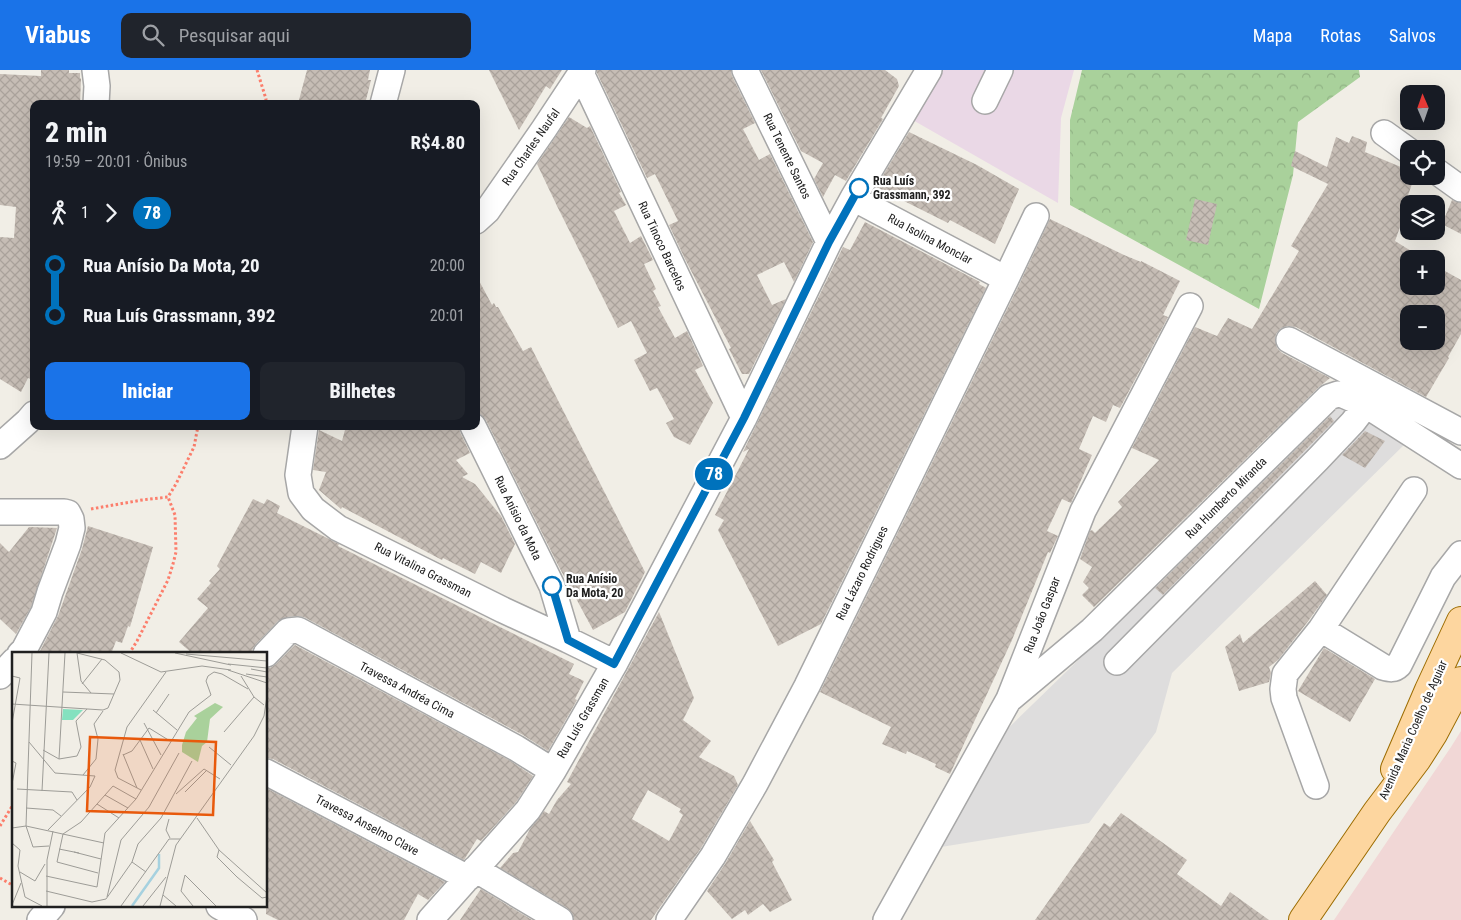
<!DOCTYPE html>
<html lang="pt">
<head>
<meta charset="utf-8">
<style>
	body { margin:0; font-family:"Roboto Condensed",sans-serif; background:#20242c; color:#f1f3f6; height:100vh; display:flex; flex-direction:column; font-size:19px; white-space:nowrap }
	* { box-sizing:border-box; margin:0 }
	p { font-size:16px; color:#9ea1a6 }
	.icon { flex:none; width:28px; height:28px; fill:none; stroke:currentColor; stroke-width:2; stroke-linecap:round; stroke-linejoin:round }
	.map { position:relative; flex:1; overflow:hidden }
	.side { position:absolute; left:30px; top:30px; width:450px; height:330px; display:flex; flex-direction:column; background:#171b24; border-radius:10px; box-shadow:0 5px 20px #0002 }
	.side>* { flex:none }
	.badge { padding:0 10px; border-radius:16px; font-size:18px; line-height:32px }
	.needle { width:32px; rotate:358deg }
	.fabs { position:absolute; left:1400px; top:15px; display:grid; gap:10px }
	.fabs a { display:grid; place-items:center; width:45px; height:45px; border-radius:10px; background:#171b24; box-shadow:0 5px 20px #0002; font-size:25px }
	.map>.badge { position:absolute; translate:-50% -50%; box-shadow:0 0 0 2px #fff }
	.legs { display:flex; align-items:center; gap:8px; height:55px; padding:0 15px; font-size:16px }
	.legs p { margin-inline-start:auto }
	.summary { display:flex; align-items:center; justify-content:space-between; height:85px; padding:0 15px }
	h1 { font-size:28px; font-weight:800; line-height:38px }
	.cta { display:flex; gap:10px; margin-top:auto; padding:10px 15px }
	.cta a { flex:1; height:58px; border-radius:10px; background:#1a73e8; color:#fff; font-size:20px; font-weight:800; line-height:58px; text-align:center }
	.cta a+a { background:#20242c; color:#f1f3f6 }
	ul { padding:0 15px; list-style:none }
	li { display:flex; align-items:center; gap:18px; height:50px; font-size:19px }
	li i { display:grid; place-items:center; width:8px; height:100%; margin:0 6px; background:currentColor }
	li i::after { content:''; width:12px; height:12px; margin:-6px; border:4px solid; border-radius:50%; background:#171b24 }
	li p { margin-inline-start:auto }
	li:first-child i { background:linear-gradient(#0000 50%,currentColor 0) }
	li:last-child i { background:linear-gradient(currentColor 50%,#0000 0) }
	header { display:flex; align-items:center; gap:30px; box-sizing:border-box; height:70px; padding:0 25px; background:#1a73e8; color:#fff }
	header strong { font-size:24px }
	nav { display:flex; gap:28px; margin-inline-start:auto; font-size:18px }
	.search { width:350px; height:45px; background:#20242c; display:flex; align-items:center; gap:12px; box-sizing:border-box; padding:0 18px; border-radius:10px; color:#9ea1a6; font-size:19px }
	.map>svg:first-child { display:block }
	.residential { fill:#dedddd }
	.commercial { fill:#f1d7d6 }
	.industrial { fill:#ead8e6 }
	.forest { fill:url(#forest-crowns) }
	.building { fill:url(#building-cross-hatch); fill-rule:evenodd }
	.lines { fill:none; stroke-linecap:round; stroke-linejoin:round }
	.minor-casing { stroke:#a7a7a7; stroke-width:28 }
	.major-casing { stroke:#9c6c00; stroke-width:30 }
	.path { stroke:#fc7e6c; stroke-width:3; stroke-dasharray:2.5 2.5; stroke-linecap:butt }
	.minor { stroke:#fff; stroke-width:25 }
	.major { stroke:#fdd69f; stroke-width:28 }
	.line-1-casing { stroke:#fff; stroke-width:11 }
	.line-1 { stroke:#0072bc; stroke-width:8 }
	.stop-1-dot { fill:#fff; stroke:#0072bc; stroke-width:2.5 }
	.labels { text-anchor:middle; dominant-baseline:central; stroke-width:4.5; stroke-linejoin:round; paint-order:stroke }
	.street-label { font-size:12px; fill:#202020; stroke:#fff }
	.stop-label { font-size:12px; font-weight:bold; fill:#202020; stroke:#fff; text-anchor:start }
	.inset-river { fill:none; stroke:#a6d1df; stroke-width:2.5 }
	.inset-road { fill:none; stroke:#9d9c97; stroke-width:1 }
	.view { fill:#e8590c; fill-opacity:0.15; stroke:#e8590c; stroke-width:2.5 }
	.inset-edge { fill:none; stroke:#202020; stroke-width:2.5 }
</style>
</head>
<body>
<header>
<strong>Viabus</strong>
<div class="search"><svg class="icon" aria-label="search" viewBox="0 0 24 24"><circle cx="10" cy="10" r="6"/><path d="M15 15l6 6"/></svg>Pesquisar aqui</div>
<nav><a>Mapa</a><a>Rotas</a><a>Salvos</a></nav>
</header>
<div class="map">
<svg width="1461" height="850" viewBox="0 0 1461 850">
	<defs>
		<pattern id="forest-crowns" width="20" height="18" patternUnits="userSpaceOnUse" patternTransform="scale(1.25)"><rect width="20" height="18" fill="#a9d19b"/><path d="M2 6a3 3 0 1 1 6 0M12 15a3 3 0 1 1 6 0" fill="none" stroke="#91b385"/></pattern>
		<pattern id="building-cross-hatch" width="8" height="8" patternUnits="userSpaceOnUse" patternTransform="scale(1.25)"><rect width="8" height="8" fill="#c6bdb5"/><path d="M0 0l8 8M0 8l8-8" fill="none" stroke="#aaa29b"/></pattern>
	</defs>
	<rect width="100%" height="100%" fill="#f1eee6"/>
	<path class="residential" d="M 1344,332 L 1408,371 L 1172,603 L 1156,662 L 1089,753 L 941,777 L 996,670 Z"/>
	<path class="commercial" d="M 1461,661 L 1461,850 L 1334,850 L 1451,677 Z"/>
	<path class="industrial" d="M 940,0 L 1074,0 L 1061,48 L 1058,133 L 911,49 Z"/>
	<path class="forest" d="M 1082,0 L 1359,0 L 1360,7 L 1298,52 L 1293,105 L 1259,239 L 1070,135 L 1070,50 Z"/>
	<path class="building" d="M 41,0 L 69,0 L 69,3 L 80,3 L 80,8 L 81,9 L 80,34 L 34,34 L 34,310 L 28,308 L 21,322 L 0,309 L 0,167 L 14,168 L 16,137 L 0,135 L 0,4 L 41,6 Z
		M 307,0 L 370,0 L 368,10 L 371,10 L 365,34 L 307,34 L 307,32 L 299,30 Z
		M 489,0 L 562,0 L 550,19 L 546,16 L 519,60 Z
		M 597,0 L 731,0 L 732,6 L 755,53 L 743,59 L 759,90 L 770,84 L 813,172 L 794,212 L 784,192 L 757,205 L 772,235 L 786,229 L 749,304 L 742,304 L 729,279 L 731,278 L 685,189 L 669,155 L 678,151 L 655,104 L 647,108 L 597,3 Z
		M 761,0 L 885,0 L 897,9 L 899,16 L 881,48 L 883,49 L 850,104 L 846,111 L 835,105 L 823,127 L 814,109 L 823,93 L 801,81 Z
		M 569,47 L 587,58 L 590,56 L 621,122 L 619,123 L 626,135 L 614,141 L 630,173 L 641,166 L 653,190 L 644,194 L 656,219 L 653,221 L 661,236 L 658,237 L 675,268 L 687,261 L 703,296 L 695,300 L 713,333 L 690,375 L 674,367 L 666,353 L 674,349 L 657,318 L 650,321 L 634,290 L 647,283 L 631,251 L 618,258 L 557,136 L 537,94 Z
		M 909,62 L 977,95 L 1019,119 L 995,174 L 950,150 L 948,153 L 876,117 Z
		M 1352,66 L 1367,72 L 1365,82 L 1408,100 L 1407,105 L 1414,108 L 1404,137 L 1407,138 L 1395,171 L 1424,189 L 1409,189 L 1409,216 L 1436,216 L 1436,196 L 1461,210 L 1461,264 L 1448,287 L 1449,288 L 1426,327 L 1296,257 L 1288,256 L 1281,258 L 1276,264 L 1275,270 L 1277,278 L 1282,283 L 1330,308 L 1319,317 L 1094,537 L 1082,525 L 1089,518 L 1083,512 L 1092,497 L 1080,489 L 1090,461 L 1092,460 L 1095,463 L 1122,437 L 1118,432 L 1159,390 L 1132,378 L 1195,257 L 1217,266 L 1228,248 L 1252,259 L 1299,181 L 1291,176 L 1328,114 L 1291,96 L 1295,81 L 1327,97 L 1336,67 L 1349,73 ZM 1409,244 L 1436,244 L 1436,271 L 1409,271 Z
		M 1195,129 L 1217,134 L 1208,175 L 1186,170 Z
		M 1452,130 L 1461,133 L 1461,164 L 1442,154 Z
		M 1050,149 L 1124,185 L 1141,192 L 1141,191 L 1180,211 L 1163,245 L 1168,247 L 1120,338 L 1113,335 L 1106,352 L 1093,346 L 1079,379 L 1092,385 L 1071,433 L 1062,429 L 1047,461 L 1058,466 L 1056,470 L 1050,483 L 1048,482 L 1012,570 L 950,704 L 935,697 L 936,694 L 907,681 L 906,684 L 882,674 L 891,657 L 820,622 L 1019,215 Z
		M 865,152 L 980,212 L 979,214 L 986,218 L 821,554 L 778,576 L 718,460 L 724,450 L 715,445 L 749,379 L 743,382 L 842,179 L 843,177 L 850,180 Z
		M 476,205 L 492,235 L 494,233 L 496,237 L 498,237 L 523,281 L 531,277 L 645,502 L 625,542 L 593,560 L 558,495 L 486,350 L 479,343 L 476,338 Z
		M 1330,346 L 1334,351 L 1163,525 L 1155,518 Z
		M 346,356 L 459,356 L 460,362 L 470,383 L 456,390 L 468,404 L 462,407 L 475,414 L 501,446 L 515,474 L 501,503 L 481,492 L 475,504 L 443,488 L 442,490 L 342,437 L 341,439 L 319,420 L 326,402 L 313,400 L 319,360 L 342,371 Z
		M 1365,361 L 1385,371 L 1365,398 L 1342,385 Z
		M 253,429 L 264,434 L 267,429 L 280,436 L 277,443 L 339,474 L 338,476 L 574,594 L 569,604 L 584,611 L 575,629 L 577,630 L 548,681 L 523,665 L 304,547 L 297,546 L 287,547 L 278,551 L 256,574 L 252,580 L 252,584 L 193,584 L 179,572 L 208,538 L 197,529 L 211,513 L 209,511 L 220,499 L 217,496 Z
		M 88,456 L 153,477 L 130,557 L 128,556 L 122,573 L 116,571 L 111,584 L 40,584 L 39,583 L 58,546 L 82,479 Z
		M 29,457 L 57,458 L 31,537 L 16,564 L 0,549 L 0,473 L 9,482 Z
		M 1315,511 L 1327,525 L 1309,550 L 1278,590 L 1269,597 L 1271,603 L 1269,612 L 1239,621 L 1225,577 L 1240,564 L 1243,573 Z
		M 659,542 L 694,628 L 683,650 L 711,671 L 699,687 L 734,706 L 738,715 L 701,778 L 651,850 L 574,850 L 572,843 L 567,838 L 500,798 L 513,783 L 518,782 L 530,759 L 544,741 L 549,744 L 557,730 L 571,714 L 567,712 ZM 648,720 L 681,739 L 679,742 L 683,745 L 669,771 L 632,749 Z
		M 295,575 L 509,690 L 533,706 L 517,731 L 481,771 L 477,769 L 464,790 L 273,689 L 266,688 L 266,598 L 270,598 L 276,594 Z
		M 1324,578 L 1375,609 L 1350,652 L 1298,621 Z
		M 266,718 L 445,812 L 428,830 L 418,824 L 404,850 L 278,850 L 266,844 Z
		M 1121,743 L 1187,790 L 1177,804 L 1221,836 L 1230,822 L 1269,850 L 1035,850 L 1104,753 L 1110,757 Z
		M 750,751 L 774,790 L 772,792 L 792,830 L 770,842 L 763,834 L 748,845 L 745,840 L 732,849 L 707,821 L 725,794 Z
		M 481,819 L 532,850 L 460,850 Z"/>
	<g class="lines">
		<g class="minor-casing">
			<path id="minor" d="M 95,0 L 97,16 L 96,34
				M 745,0 L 829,172
				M 581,3 L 744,348
				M 985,31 L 1000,0
				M 383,34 L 392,0
				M 1384,63 L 1409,81
				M 1436,101 L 1461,119
				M 853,128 L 1006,209
				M 476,151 L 487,141 L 544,59 L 583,0
				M 1289,270 L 1461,362
				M 305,356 L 298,405 L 301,423 L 313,439 L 338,458 L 503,540 L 568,570 L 615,593
				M 473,356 L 552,516 L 568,570
				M 0,376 L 28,351 L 34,344
				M 0,442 L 64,442 L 68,443 L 71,449 L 72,458 L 68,474 L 50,522 L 44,542 L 24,580 L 20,584
				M 1321,559 L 1383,597 C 1390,599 1394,600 1399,595 L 1443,507 L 1461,484
				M 266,584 L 288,561 L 298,560 L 516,678 L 553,701
				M 1117,592 L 1318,389 L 1353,352 L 1366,335
				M 0,606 L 14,591
				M 1011,628 L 1092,560 L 1329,327 L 1338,324 L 1343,325 L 1366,335 L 1461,396
				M 266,702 L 468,808
				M 1316,716 L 1284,628 L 1283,619 L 1285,604 L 1321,559 L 1414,420
				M 475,799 L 560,850
				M 219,836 L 244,850
				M 40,850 L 52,836
				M 430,850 L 528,740 L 553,701 L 615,593 L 744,348 L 829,172 L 853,128 L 929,0
				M 669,850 L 713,786 L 755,714 L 807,616 L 1006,209 L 1036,146
				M 886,850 L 1009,629 L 1083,441 L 1190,236"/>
		</g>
		<g class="major-casing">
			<path id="major" d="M 1395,699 L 1429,620 L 1461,551
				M 1303,850 L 1377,742 L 1417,689 L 1433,664 L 1461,611"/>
		</g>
		<path class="path" d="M 257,0 L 266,29 L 265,34
			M 91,439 L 142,430 L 168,427 L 176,414 L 194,377 L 198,356
			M 129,584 L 137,571 L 168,510 L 173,494 L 176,482 L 175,445 L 168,427
			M 0,756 L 14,733
			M 0,808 L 14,816"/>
		<use href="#minor" class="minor"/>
		<use href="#major" class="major"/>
	</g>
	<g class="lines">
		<g class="line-1-casing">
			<path id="line-1" d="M 552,516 L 568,570 L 614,594 L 744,348 L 829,172 L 859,118"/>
		</g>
		<use href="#line-1" class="line-1"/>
	</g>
	<g class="stop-1-dot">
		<circle cx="859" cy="118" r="9"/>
		<circle cx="552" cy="516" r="9"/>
	</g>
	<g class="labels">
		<g class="street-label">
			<text transform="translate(531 77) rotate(-55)">Rua Charles Naufal</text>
			<text transform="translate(787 86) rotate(64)">Rua Tenente Santos</text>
			<text transform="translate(930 169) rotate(28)">Rua Isolina Monclar</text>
			<text transform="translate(662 176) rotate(65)">Rua Tinoco Barcelos</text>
			<text transform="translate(1226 428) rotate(-45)">Rua Humberto Miranda</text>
			<text transform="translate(518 448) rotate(64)">Rua Anísio da Mota</text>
			<text transform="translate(423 500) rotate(27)">Rua Vitalina Grassman</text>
			<text transform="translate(862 503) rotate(-64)">Rua Lázaro Rodrigues</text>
			<text transform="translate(1042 545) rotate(-69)">Rua João Gaspar</text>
			<text transform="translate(407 620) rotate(28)">Travessa Andréa Cima</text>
			<text transform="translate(583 648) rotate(-60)">Rua Luís Grassman</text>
			<text transform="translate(1413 660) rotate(-66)">Avenida Maria Coelho de Aguiar</text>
			<text transform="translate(367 755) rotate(28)">Travessa Anselmo Clave</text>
		</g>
		<g class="stop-label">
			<text x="873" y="111">Rua Luís<tspan x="873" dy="14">Grassmann, 392</tspan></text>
			<text x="566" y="509">Rua Anísio<tspan x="566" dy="14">Da Mota, 20</tspan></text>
		</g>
	</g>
	<g transform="translate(12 582)">
		<rect width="255" height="255" fill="#f1eee6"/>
		<path d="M 203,51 L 211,55 L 198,67 L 195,90 L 190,94 L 186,110 L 170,100 L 170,93 L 174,80 L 185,66 L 182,64 Z" fill="#a9d19b"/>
		<path d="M 51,57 L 71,58 L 61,68 L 50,68 Z" fill="#84e1bf"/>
		<path class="inset-river" d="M 120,254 L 147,216 L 147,202"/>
		<path class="inset-road" d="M 20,1 L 14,174 L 21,195 L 37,194M 65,1 L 69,29 L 79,41M 109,1 L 149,20 L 190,14 L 219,18M 163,1 L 219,13M 174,2 L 255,9M 216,12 L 255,16M 239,17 L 255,20M 216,18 L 255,31M 234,22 L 255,25M 0,24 L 8,26 L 0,71M 229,24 L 242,45 L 252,53M 70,32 L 90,7M 51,40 L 102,42M 0,52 L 91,58 L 96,56 L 108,28 L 107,20 L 93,8 L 65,1M 141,58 L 165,78M 144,61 L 157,42M 132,71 L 149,103M 212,80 L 242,45M 128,88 L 141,117M 17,90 L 43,121 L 83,124 L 78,135 L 36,178M 197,95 L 219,113M 31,98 L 47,107 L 65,104 L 69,95 L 64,69 L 75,57M 111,102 L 125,136M 111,103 L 120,99 L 137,76 L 158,89M 47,107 L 53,1M 0,109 L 4,111 L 0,132M 71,123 L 84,107 L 86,87 L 82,72 L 91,59M 5,137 L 60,140 L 65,148M 129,138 L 106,126 L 103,118 L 115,75 L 154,20M 30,139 L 37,1M 173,140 L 195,118M 164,142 L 192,117 L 208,127M 93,143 L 116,156M 85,152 L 107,166M 14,156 L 41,158 L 49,164M 185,166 L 207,198 L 255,241M 157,167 L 154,178 L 158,186M 0,176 L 14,174 L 92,191M 0,191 L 8,198 L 6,214 L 13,245 L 30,254M 47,197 L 62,200M 207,198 L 205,205 L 225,225 L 250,246 L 255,245M 67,201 L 62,200 L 89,207M 120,210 L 134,220M 8,220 L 23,229 L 33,212M 86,221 L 45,210 L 51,182 L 69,170 L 101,134 L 124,147M 34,224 L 85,235 L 93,181 L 124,147 L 177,60 L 199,43 L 194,29 L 196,24 L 202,20 L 210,22 L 236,37M 34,239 L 80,250 L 94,247 L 120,210 L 126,192 L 149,166 L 180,109M 151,243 L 164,254M 95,245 L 109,188 L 137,155 L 167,101M 0,253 L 9,231M 35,254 L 35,208 L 41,179M 109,254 L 157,187 L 168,187M 131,254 L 154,225M 148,254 L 164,193 L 242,84 L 252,64 L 255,44M 181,254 L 169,239 L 173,223 L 204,254"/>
		<path class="view" d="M 78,85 L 204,90 L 201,163 L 75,159 Z"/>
		<rect width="255" height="255" class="inset-edge"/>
	</g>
</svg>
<div class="fabs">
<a><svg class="needle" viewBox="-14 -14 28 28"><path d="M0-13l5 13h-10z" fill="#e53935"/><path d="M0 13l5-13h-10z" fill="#9ea1a6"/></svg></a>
<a><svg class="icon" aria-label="locate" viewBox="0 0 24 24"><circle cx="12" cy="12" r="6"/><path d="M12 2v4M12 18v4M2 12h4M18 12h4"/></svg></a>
<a><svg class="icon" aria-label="layers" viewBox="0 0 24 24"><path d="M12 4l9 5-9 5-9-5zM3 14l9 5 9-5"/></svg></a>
<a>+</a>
<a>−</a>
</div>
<b class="badge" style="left:714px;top:404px;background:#0072bc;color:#fff">78</b>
<section class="side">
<div class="summary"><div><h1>2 min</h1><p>19:59 – 20:01 · Ônibus</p></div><b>R$4.80</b></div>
<div class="legs"><svg class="icon" aria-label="walk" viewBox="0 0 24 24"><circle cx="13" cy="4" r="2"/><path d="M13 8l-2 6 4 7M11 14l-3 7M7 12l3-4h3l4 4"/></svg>1<svg class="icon" aria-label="forward" viewBox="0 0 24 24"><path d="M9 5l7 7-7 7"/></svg><b class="badge" style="background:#0072bc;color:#fff">78</b></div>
<ul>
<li><i style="color:#0072bc"></i><b>Rua Anísio Da Mota, 20</b><p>20:00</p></li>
<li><i style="color:#0072bc"></i><b>Rua Luís Grassmann, 392</b><p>20:01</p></li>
</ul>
<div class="cta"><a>Iniciar</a><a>Bilhetes</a></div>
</section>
</div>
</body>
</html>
